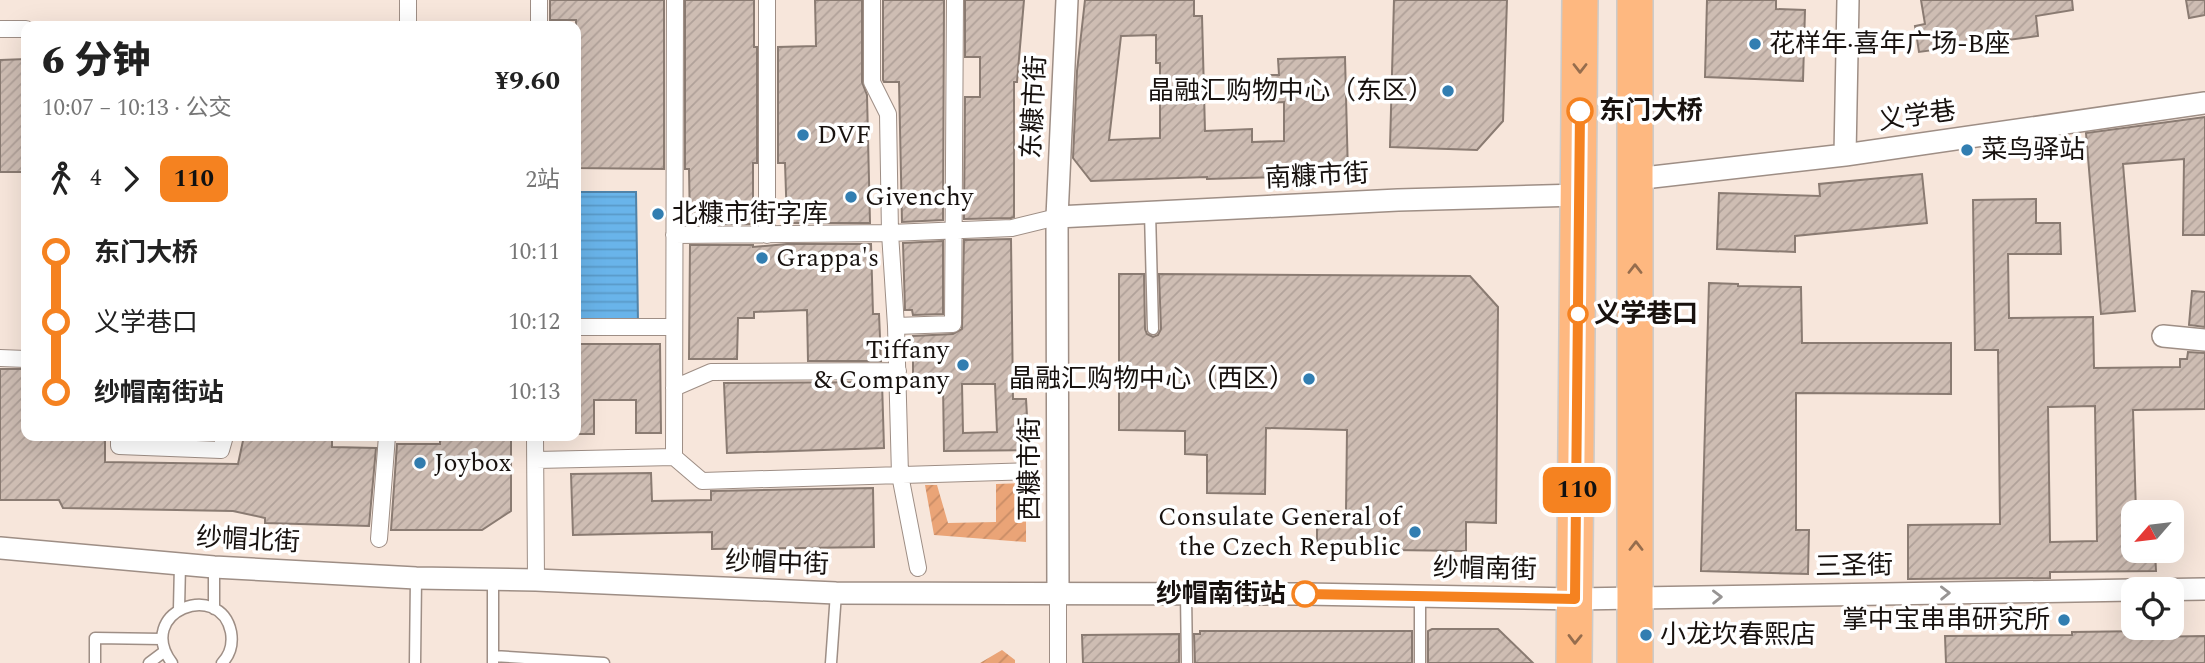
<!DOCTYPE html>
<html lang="zh">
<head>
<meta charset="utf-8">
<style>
	body { margin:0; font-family:Spectral,"Noto Sans SC",serif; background:#f6f6f6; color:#222; height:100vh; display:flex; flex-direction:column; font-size:26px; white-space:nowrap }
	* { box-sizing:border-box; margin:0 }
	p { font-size:23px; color:#767676 }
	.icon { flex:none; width:38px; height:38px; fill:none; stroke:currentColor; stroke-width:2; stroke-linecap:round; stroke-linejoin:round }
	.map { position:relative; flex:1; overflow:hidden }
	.details { position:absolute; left:21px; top:21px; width:560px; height:420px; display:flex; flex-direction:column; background:#fff; border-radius:14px; box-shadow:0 7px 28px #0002 }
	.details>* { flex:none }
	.badge { padding:0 14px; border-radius:10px; font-size:24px; line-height:46px }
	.needle { width:46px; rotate:242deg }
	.buttons { position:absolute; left:2121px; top:500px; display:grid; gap:14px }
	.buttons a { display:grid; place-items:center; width:63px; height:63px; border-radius:14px; background:#fff; box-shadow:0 7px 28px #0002; font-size:35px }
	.map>.badge { position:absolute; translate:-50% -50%; box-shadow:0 0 0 4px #fff }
	.legs { display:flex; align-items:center; gap:10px; height:77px; padding:0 21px; font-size:23px }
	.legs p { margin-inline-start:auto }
	.overview { display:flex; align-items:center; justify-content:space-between; height:119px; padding:0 21px }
	h1 { font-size:38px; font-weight:800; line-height:52px }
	ul { padding:0 21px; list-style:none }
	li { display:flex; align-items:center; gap:24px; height:70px; font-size:26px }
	li i { display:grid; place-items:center; width:10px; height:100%; margin:0 9px; background:currentColor }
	li i::after { content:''; width:18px; height:18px; margin:-9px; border:5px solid; border-radius:50%; background:#fff }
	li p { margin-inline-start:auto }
	li:first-child i { background:linear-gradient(#0000 50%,currentColor 0) }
	li:last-child i { background:linear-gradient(currentColor 50%,#0000 0) }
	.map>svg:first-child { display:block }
	.garden { fill:url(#garden-furrows) }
	.water { fill:url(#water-rules); stroke:#5183a8; stroke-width:2 }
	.building { fill:url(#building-hatch); stroke:#8a7b72; stroke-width:2; fill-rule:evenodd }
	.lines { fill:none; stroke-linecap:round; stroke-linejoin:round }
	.service-casing { stroke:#9e8e85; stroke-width:13 }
	.pedestrian-casing { stroke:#9e8e85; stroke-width:18 }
	.minor-casing { stroke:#9e8e85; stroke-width:24 }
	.primary-casing { stroke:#cccbca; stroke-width:38 }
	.service { stroke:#fff; stroke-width:10 }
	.pedestrian { stroke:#fff; stroke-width:16 }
	.minor { stroke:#fff; stroke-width:21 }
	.primary { stroke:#feb880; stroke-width:35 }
	.oneway { stroke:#966d4d }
	.oneway2 { stroke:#979493 }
	.line-1-casing { stroke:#fff; stroke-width:16 }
	.line-1 { stroke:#f58220; stroke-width:10 }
	.poi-dot { fill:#327eb1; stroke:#fff; stroke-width:2.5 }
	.stop-1-dot { fill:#fff; stroke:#f58220; stroke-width:3.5 }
	.labels { text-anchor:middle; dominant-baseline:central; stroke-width:7; stroke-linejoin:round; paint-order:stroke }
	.poi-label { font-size:26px; fill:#18120f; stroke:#fff; text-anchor:start }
	.street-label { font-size:26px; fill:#18120f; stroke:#fff }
	.stop-label { font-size:26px; font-weight:bold; fill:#18120f; stroke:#fff; text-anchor:start }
</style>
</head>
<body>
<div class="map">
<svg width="2205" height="663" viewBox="0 0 2205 663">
	<defs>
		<pattern id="garden-furrows" width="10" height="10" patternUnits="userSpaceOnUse" patternTransform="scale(1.75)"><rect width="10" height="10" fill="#eaa477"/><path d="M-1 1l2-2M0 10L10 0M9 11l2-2" fill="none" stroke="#c88c66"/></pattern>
		<pattern id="water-rules" width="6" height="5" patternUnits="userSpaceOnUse" patternTransform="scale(1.75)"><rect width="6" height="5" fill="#69b4ea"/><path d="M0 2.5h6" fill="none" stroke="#5a9ac8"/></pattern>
		<pattern id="building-hatch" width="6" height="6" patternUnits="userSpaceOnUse" patternTransform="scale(1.75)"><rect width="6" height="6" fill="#cebdb3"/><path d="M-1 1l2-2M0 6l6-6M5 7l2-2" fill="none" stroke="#b0a199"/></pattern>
	</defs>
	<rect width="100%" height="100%" fill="#f7e6db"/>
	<path class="garden" d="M 1026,483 L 1026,542 L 934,535 L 925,485 L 937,485 L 948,523 L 996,522 L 996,484 Z
		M 1002,650 L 1015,660 L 1015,663 L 980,663 Z"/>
	<path class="water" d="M 576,192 L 636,192 L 638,323 L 576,323 Z"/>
	<path class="building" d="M 550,0 L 664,0 L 664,169 L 576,168 L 576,20 L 550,20 Z
		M 685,0 L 754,0 L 754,47 L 757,47 L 757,163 L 753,163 L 753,224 L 690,224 L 689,169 L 685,169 Z
		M 815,0 L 862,0 L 862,82 L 867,95 L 870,223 L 787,223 L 785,163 L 778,163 L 778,47 L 816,46 Z
		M 883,0 L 944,0 L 943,220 L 902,222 L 899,82 L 884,82 L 883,80 Z
		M 965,0 L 1024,0 L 1017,82 L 1014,82 L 1014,217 L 1011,218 L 964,219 L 965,97 L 980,97 L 980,57 L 965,57 Z
		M 1085,0 L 1194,0 L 1194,16 L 1202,16 L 1205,131 L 1252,129 L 1252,142 L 1284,141 L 1284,102 L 1267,103 L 1266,75 L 1279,75 L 1278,59 L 1345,57 L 1348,175 L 1207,179 L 1207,177 L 1091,181 L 1073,158 L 1077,71 ZM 1156,35 L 1156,63 L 1160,63 L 1160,138 L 1109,140 L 1121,36 Z
		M 1394,0 L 1507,0 L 1503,121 L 1477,150 L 1390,147 Z
		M 1707,0 L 1776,0 L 1776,9 L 1805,10 L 1803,81 L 1705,77 Z
		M 1921,0 L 2072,0 L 2073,10 L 2036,16 L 2038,36 L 1919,52 L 1915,26 L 1925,24 Z
		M 2186,0 L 2205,0 L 2205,15 L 2189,18 Z
		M 26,59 L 26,172 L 0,172 L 0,60 Z
		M 2205,117 L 2205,235 L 2183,235 L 2184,159 L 2123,164 L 2135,311 L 2101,314 L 2086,133 Z
		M 1922,174 L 1927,223 L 1795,236 L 1795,252 L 1717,249 L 1719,193 L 1820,196 L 1819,184 Z
		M 2036,199 L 2036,223 L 2060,223 L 2061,254 L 2008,254 L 2009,318 L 2093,317 L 2094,368 L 2180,367 L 2180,359 L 2187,359 L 2188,352 L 2205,353 L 2205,409 L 2133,410 L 2136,513 L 2133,513 L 2133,551 L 2155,551 L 2156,571 L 2050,572 L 2050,578 L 1908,579 L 1908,525 L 2000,524 L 1998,350 L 1975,350 L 1973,200 ZM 2095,406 L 2097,541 L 2050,542 L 2048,407 Z
		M 1011,239 L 1013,399 L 1026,399 L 1029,450 L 944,451 L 943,385 L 913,385 L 913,336 L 953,334 L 962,329 L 964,240 ZM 962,384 L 995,384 L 997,432 L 963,433 Z
		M 943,241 L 943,314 L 913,315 L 912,310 L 905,310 L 903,243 Z
		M 787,244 L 871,244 L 873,314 L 879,314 L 881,361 L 808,361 L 807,310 L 754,312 L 754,318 L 738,318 L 737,359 L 689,359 L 690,245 L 753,245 L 753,247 Z
		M 1119,274 L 1144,274 L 1145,329 L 1147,334 L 1153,337 L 1158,335 L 1161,329 L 1159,274 L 1470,276 L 1498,307 L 1496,523 L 1466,522 L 1466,551 L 1317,549 L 1317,511 L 1346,512 L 1347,430 L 1266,428 L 1265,494 L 1207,493 L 1207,455 L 1185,454 L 1185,431 L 1119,430 Z
		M 1709,283 L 1738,284 L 1738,286 L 1801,287 L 1802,343 L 1951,343 L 1951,394 L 1796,393 L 1796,530 L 1809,530 L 1808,574 L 1701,571 Z
		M 2192,291 L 2205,292 L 2205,327 L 2189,325 Z
		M 576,344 L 660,344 L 661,433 L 636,433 L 636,400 L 594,400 L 594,434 L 576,434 Z
		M 0,369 L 22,369 L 22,411 L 26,411 L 26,436 L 105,436 L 105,462 L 238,464 L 244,436 L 332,436 L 332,447 L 376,448 L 369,526 L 265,523 L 265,518 L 233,511 L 63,508 L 59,500 L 0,500 Z
		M 882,382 L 884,448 L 727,453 L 724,383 Z
		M 440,436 L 511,436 L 511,511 L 482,530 L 391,530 L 397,444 L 440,444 Z
		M 651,473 L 652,501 L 711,500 L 711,491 L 873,488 L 874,547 L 712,549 L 712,532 L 573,535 L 571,474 Z
		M 1432,629 L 1498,629 L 1533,663 L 1428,663 L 1428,631 Z
		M 1200,631 L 1412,631 L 1412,663 L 1195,663 L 1194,634 L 1200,634 Z
		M 2145,631 L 2145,637 L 2205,636 L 2205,663 L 1946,663 L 1945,636 L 2072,635 L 2072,632 Z
		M 1179,634 L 1179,663 L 1083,663 L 1082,635 Z"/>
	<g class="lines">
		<g class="service-casing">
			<path id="service" d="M 1150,212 L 1153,329
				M 214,567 L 214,609
				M 1186,594 L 1187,663
				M 1420,596 L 1420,663
				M 179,609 L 180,564
				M 493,656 L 604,663
				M 95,663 L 95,638 L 162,639
				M 149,663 L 165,651
				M 172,663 C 134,612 220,579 231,632 C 233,644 231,654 222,663
				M 415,663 L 416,578
				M 493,663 L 493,579
				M 831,663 L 836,593"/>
		</g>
		<g class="pedestrian-casing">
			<path id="pedestrian" d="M 408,0 L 408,26
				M 872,0 L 872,82 L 888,114 L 890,233 L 896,326 L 900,475 L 918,568
				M 539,26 L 539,0
				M 0,29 L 26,29
				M 674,235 L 890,233 L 1012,228 L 1057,217
				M 767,235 L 767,0
				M 896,326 L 953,324 L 955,0
				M 576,327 L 674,327
				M 0,358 L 26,359
				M 674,388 L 711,372 L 898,371
				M 119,436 L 119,446 L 221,450 L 225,436
				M 535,436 L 536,580
				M 674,457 L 675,0
				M 536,460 L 674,457 L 702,481 L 1031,471
				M 379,539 L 387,436
				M 1058,663 L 1058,594"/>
		</g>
		<g class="minor-casing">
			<path id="minor" d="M 1845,155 L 1848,0
				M 1635,179 L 1845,155 L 2205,103
				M 1057,217 L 1398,200 L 1580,195
				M 2163,336 L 2205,340
				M 0,548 L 214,567 L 416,578 L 536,580 L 836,593 L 1305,594 L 1575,599 L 2133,590
				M 2141,590 L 2205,589
				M 1058,594 L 1057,217 L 1067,0"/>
		</g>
		<g class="primary-casing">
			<path id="primary" d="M 1635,0 L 1635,663
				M 1574,663 L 1580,0"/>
		</g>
		<use href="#service" class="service"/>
		<use href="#pedestrian" class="pedestrian"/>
		<use href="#minor" class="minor"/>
		<use href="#primary" class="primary"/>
	</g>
	<defs><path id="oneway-chevron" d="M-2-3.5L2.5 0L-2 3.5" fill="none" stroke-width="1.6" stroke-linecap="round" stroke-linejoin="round" transform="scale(1.75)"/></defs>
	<g class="oneway">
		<use href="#oneway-chevron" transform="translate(1580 68) rotate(90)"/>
		<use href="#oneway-chevron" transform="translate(1635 269) rotate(-90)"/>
		<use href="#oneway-chevron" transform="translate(1636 546) rotate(-90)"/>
		<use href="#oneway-chevron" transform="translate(1575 639) rotate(91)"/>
	</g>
	<g class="oneway2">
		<use href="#oneway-chevron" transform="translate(1945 593) rotate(-1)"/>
		<use href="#oneway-chevron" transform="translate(1717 597) rotate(-1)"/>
	</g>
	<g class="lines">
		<g class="line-1-casing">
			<path id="line-1" d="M 1305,594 L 1575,599 L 1580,111"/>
		</g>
		<use href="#line-1" class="line-1"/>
	</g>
	<g class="poi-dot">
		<circle cx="1755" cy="44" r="7"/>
		<circle cx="1448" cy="91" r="7"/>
		<circle cx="803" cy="135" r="7"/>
		<circle cx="1967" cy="150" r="7"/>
		<circle cx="851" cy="197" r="7"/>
		<circle cx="658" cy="214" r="7"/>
		<circle cx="762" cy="258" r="7"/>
		<circle cx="963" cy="365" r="7"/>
		<circle cx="1309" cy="379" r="7"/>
		<circle cx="420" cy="463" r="7"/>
		<circle cx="1415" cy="532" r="7"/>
		<circle cx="2064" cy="620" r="7"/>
		<circle cx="1646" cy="635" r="7"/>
	</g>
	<g class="stop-1-dot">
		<circle cx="1580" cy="111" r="12"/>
		<circle cx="1578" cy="314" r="9"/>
		<circle cx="1305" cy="594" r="12"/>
	</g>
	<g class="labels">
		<g class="poi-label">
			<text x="1769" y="44">花样年·喜年广场-B座</text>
			<text x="1434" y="91" text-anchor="end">晶融汇购物中心（东区）</text>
			<text x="817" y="135">DVF</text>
			<text x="1981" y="150">菜鸟驿站</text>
			<text x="865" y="197">Givenchy</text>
			<text x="672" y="214">北糠市街字库</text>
			<text x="776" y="258">Grappa's</text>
			<text x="949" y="350" text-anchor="end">Tiffany<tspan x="949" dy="30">&amp; Company</tspan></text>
			<text x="1295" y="379" text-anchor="end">晶融汇购物中心（西区）</text>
			<text x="434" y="463">Joybox</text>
			<text x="1401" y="517" text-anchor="end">Consulate General of<tspan x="1401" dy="30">the Czech Republic</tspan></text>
			<text x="2050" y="620" text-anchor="end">掌中宝串串研究所</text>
			<text x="1660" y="635">小龙坎春熙店</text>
		</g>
		<g class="street-label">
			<text transform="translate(1034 107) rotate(-87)">东糠市街</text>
			<text transform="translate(1917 116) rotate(-8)">义学巷</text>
			<text transform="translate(1317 176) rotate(-3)">南糠市街</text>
			<text transform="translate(1030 469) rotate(-90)">西糠市街</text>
			<text transform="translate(248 540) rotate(3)">纱帽北街</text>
			<text transform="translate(777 563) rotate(2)">纱帽中街</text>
			<text transform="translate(1854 566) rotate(-1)">三圣街</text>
			<text transform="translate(1485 569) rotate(1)">纱帽南街</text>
		</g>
		<g class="stop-label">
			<text x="1599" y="111">东门大桥</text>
			<text x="1594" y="314">义学巷口</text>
			<text x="1286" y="594" text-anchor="end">纱帽南街站</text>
		</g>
	</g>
</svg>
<div class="buttons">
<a><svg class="needle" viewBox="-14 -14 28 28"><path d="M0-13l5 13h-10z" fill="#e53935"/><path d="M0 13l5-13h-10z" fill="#767676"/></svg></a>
<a><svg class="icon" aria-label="locate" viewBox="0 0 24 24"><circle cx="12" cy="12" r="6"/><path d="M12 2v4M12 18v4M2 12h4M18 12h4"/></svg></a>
</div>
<b class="badge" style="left:1577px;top:490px;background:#f58220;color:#111">110</b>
<section class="details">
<div class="overview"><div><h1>6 分钟</h1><p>10:07 – 10:13 · 公交</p></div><b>¥9.60</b></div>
<div class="legs"><svg class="icon" aria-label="walk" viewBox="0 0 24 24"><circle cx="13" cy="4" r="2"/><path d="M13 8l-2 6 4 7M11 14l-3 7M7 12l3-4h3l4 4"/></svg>4<svg class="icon" aria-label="forward" viewBox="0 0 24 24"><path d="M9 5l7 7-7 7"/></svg><b class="badge" style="background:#f58220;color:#111">110</b><p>2站</p></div>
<ul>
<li><i style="color:#f58220"></i><b>东门大桥</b><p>10:11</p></li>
<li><i style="color:#f58220"></i><span>义学巷口</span><p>10:12</p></li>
<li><i style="color:#f58220"></i><b>纱帽南街站</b><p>10:13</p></li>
</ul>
</section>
</div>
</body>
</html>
